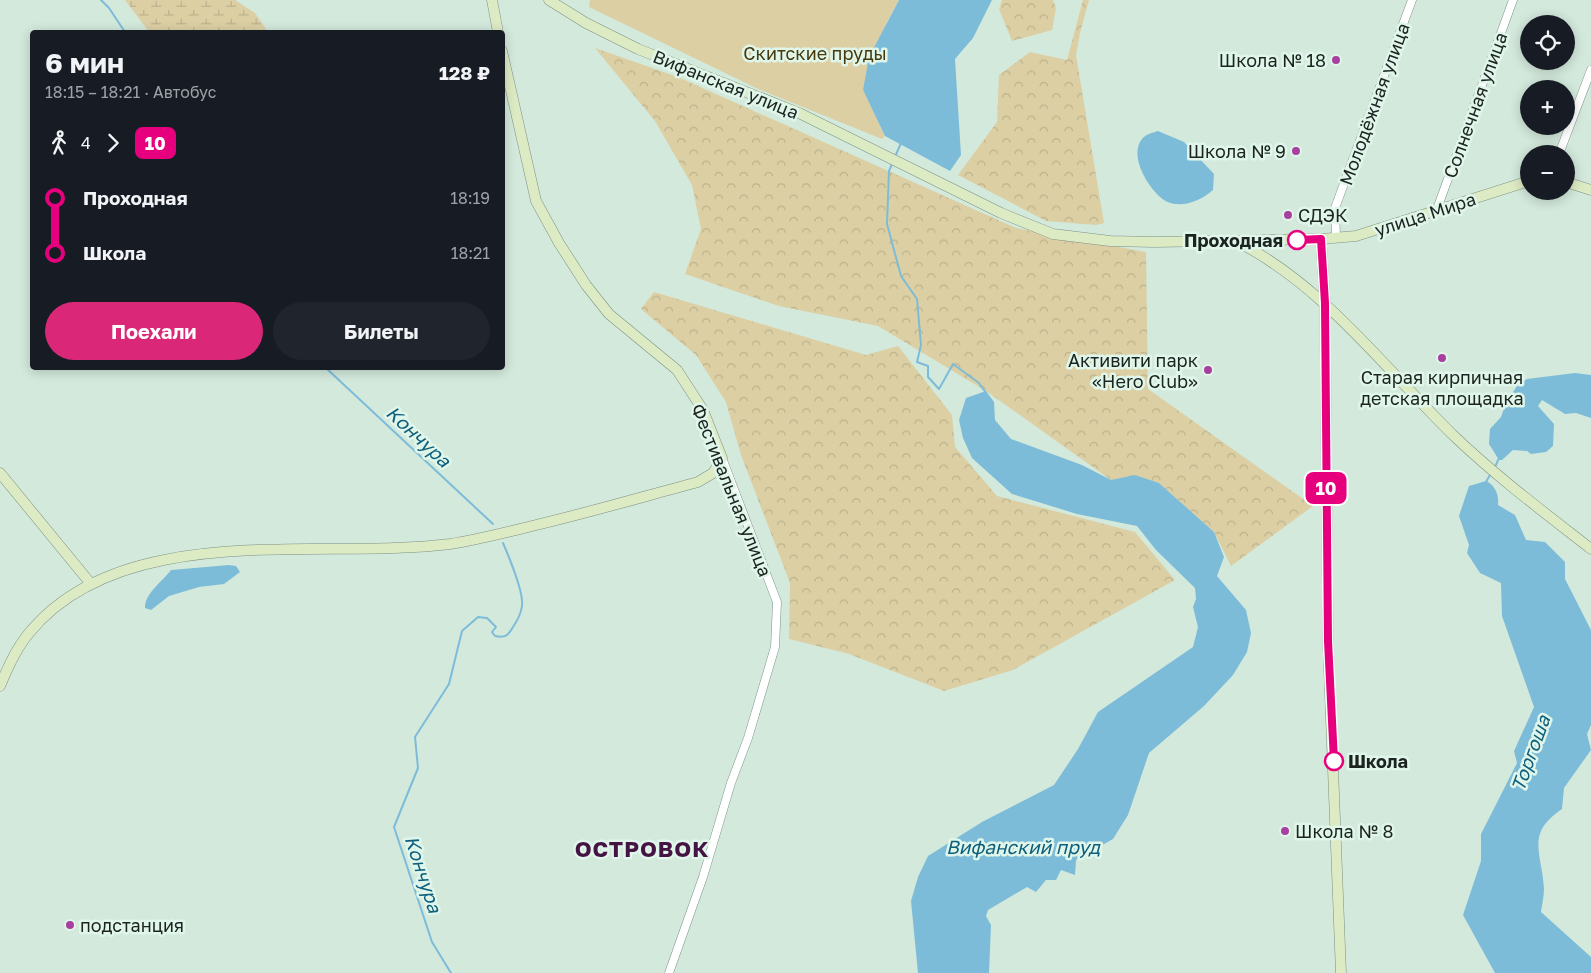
<!DOCTYPE html>
<html lang="ru">
<head>
<meta charset="utf-8">
<style>
	body { margin:0; font-family:"Golos Text",sans-serif; background:#20242c; color:#f1f3f6; height:100vh; display:flex; flex-direction:column; font-size:19px; white-space:nowrap }
	* { box-sizing:border-box; margin:0 }
	p { font-size:16px; color:#9ea1a6 }
	.icon { flex:none; width:28px; height:28px; fill:none; stroke:currentColor; stroke-width:2; stroke-linecap:round; stroke-linejoin:round }
	.map { position:relative; flex:1; overflow:hidden }
	.side { position:absolute; left:30px; top:30px; width:475px; height:340px; display:flex; flex-direction:column; background:#171b24; border-radius:5px; box-shadow:0 2px 12px #0003 }
	.side>* { flex:none }
	.badge { padding:0 10px; border-radius:8px; font-size:18px; line-height:32px }
	.buttons { position:absolute; left:1520px; top:15px; display:grid; gap:10px }
	.buttons a { display:grid; place-items:center; width:55px; height:55px; border-radius:50%; background:#171b24; box-shadow:0 2px 12px #0003; font-size:25px }
	.map>.badge { position:absolute; translate:-50% -50%; box-shadow:0 0 0 2px #fff }
	.legs { display:flex; align-items:center; gap:8px; height:55px; padding:0 15px; font-size:16px }
	.legs p { margin-inline-start:auto }
	.headline { display:flex; align-items:center; justify-content:space-between; height:85px; padding:0 15px }
	h1 { font-size:28px; font-weight:700; line-height:38px }
	.button { display:flex; gap:10px; margin-top:auto; padding:10px 15px }
	.button a { flex:1; height:58px; border-radius:30px; background:#db2777; color:#fff; font-size:20px; font-weight:700; line-height:58px; text-align:center }
	.button a+a { background:#20242c; color:#f1f3f6 }
	ul { padding:0 15px; list-style:none }
	li { display:flex; align-items:center; gap:18px; height:55px; font-size:19px }
	li i { display:grid; place-items:center; width:8px; height:100%; margin:0 6px; background:currentColor }
	li i::after { content:''; width:12px; height:12px; margin:-6px; border:4px solid; border-radius:50%; background:#171b24 }
	li p { margin-inline-start:auto }
	li:first-child i { background:linear-gradient(#0000 50%,currentColor 0) }
	li:last-child i { background:linear-gradient(currentColor 50%,#0000 0) }
	.map>svg:first-child { display:block }
	.forest { fill:url(#forest-crowns) }
	.wetland { fill:url(#wetland-marsh) }
	.park { fill:#dccfa4 }
	.water { fill:#7dbcd9 }
	.lines { fill:none; stroke-linecap:round; stroke-linejoin:round }
	.stream { stroke:#7dbcd9; stroke-width:2 }
	.street-casing { stroke:#7d9186; stroke-width:9 }
	.secondary-casing { stroke:#7d9186; stroke-width:11 }
	.street { stroke:#fff; stroke-width:8 }
	.secondary { stroke:#ddebc4; stroke-width:10 }
	.line-1-casing { stroke:#fff; stroke-width:11 }
	.line-1 { stroke:#e6007e; stroke-width:8 }
	.poi-dot { fill:#a73ea0; stroke:#e0f6ea; stroke-width:2 }
	.stop-1-dot { fill:#fff; stroke:#e6007e; stroke-width:2.5 }
	.labels { text-anchor:middle; dominant-baseline:central; stroke-width:5; stroke-linejoin:round; paint-order:stroke }
	.park-label { font-size:18px; fill:#463a0c; stroke:#e0f6ea }
	.poi-label { font-size:18px; fill:#1c2420; stroke:#e0f6ea; text-anchor:end }
	.street-label { font-size:18px; fill:#1c2420; stroke:#e0f6ea }
	.stop-label { font-size:18px; font-weight:bold; fill:#1c2420; stroke:#e0f6ea; text-anchor:end }
	.water-label { font-size:19px; font-style:italic; fill:#0e5f7c; stroke:#e0f6ea }
	.district-label { font-size:22px; font-weight:bold; letter-spacing:1px; fill:#461443; stroke:#e0f6ea }
</style>
</head>
<body>
<div class="map">
<svg width="1591" height="973" viewBox="0 0 1591 973">
	<defs>
		<pattern id="forest-crowns" width="20" height="18" patternUnits="userSpaceOnUse" patternTransform="scale(1.25)"><rect width="20" height="18" fill="#dccfa4"/><path d="M2 6a3 3 0 1 1 6 0M12 15a3 3 0 1 1 6 0" fill="none" stroke="#bcb28d"/></pattern>
		<pattern id="wetland-marsh" width="20" height="14" patternUnits="userSpaceOnUse" patternTransform="scale(1.25)"><rect width="20" height="14" fill="#dccfa4"/><path d="M1 5h8M5 5V1M11 12h8M15 12V8" fill="none" stroke="#bcb28d"/></pattern>
	</defs>
	<rect width="100%" height="100%" fill="#d3e9dc"/>
	<path class="forest" d="M 1002,0 L 1053,0 L 1056,8 L 1052,30 L 1012,41 L 999,9 Z
		M 1083,0 L 1089,0 L 1080,33 L 1076,55 L 1104,223 L 1096,225 L 1046,221 L 958,175 L 997,122 L 999,75 L 1030,52 L 1067,60 Z
		M 595,48 L 678,77 L 1016,228 L 1146,252 L 1148,389 L 1313,506 L 1231,566 L 1214,532 L 1159,483 L 1111,480 L 986,391 L 878,326 L 779,306 L 685,274 L 701,229 L 692,185 L 655,121 Z
		M 654,292 L 866,355 L 898,346 L 952,415 L 955,447 L 997,496 L 1135,532 L 1175,580 L 1013,670 L 944,691 L 849,654 L 789,639 L 790,583 L 741,455 L 726,402 L 696,355 L 641,309 Z"/>
	<path class="wetland" d="M 125,0 L 235,0 L 255,13 L 268,32 L 149,32 Z"/>
	<path class="park" d="M 590,0 L 899,0 L 887,22 L 863,90 L 885,136 L 882,139 L 756,88 L 589,7 Z"/>
	<path class="water" d="M 899,0 L 992,0 L 973,38 L 955,59 L 961,155 L 950,171 L 885,136 L 863,90 L 869,57 Z
		M 1158,131 L 1184,142 L 1214,174 L 1213,190 C 1201,201 1179,210 1164,200 C 1149,190 1128,156 1142,139 C 1146,134 1152,133 1158,131 Z
		M 1575,373 L 1591,375 L 1591,418 L 1576,413 L 1565,414 L 1542,400 L 1538,406 L 1554,424 L 1553,446 L 1546,452 L 1531,454 L 1527,451 L 1513,450 L 1502,460 L 1499,460 L 1489,444 L 1490,429 L 1501,417 L 1506,403 L 1517,386 L 1527,379 Z
		M 986,391 L 994,402 L 995,420 L 1011,439 L 1082,465 L 1111,480 L 1135,475 L 1159,483 L 1214,532 L 1224,557 L 1217,576 L 1246,610 L 1251,633 L 1247,652 L 1233,675 L 1204,706 L 1149,753 L 1128,815 L 1113,839 L 1076,860 L 1075,875 L 1061,870 L 1056,880 L 1046,880 L 1036,892 L 1027,887 L 988,910 L 986,916 L 991,925 L 989,973 L 918,973 L 911,901 L 918,877 L 928,856 L 982,822 L 1054,785 L 1078,749 L 1098,712 L 1193,647 L 1198,627 L 1193,607 L 1196,599 L 1195,588 L 1156,550 L 1137,526 L 1077,514 L 1012,494 L 972,458 L 963,438 L 959,420 L 966,398 Z
		M 1486,481 C 1496,486 1499,495 1498,505 L 1515,515 L 1526,540 L 1545,542 L 1565,562 L 1565,579 L 1591,630 L 1591,725 L 1587,734 L 1591,750 L 1564,788 L 1562,809 C 1525,834 1542,852 1544,889 C 1544,896 1542,905 1541,912 L 1591,957 L 1591,973 L 1495,973 L 1463,915 L 1481,861 L 1481,834 L 1517,763 L 1514,751 L 1534,707 L 1502,616 L 1501,583 L 1480,573 L 1467,553 L 1469,545 L 1459,516 L 1469,486 Z
		M 229,565 L 236,566 L 240,572 L 224,584 L 199,587 L 169,596 L 151,610 L 145,608 C 144,594 163,581 171,570 Z"/>
	<g class="lines">
		<path class="stream" d="M 101,0 L 109,8 L 125,32
			M 895,157 L 901,143
			M 892,164 L 889,171 L 887,224 L 901,276 L 917,299 L 921,345 L 917,362 L 928,366 L 928,377 L 939,389 L 953,364 L 979,383 L 986,393
			M 326,368 L 493,524
			M 1495,467 L 1499,458
			M 1486,482 L 1491,473
			M 451,973 L 432,942 L 394,827 L 418,768 L 415,737 L 449,684 L 462,631 L 478,617 L 487,618 L 496,627 L 492,632 L 495,636 C 505,638 508,636 513,627 C 517,621 521,614 522,606 C 524,592 509,557 503,543"/>
		<g class="street-casing">
			<path id="street" d="M 1559,154 L 1591,70
				M 1437,209 L 1513,0
				M 1336,238 L 1335,208 L 1412,0
				M 669,973 L 703,877 L 731,783 L 748,738 L 775,647 L 777,602 L 722,458"/>
		</g>
		<g class="secondary-casing">
			<path id="secondary" d="M 492,0 L 498,32
				M 549,0 L 586,23 L 638,49 L 799,113 L 1001,213 L 1053,234 L 1110,241 L 1154,242 L 1321,239 L 1356,236 L 1529,181
				M 1566,182 L 1591,190
				M 1321,239 L 1325,303 L 1328,641 L 1341,973
				M 1238,242 C 1325,287 1385,369 1454,436 C 1497,477 1545,513 1591,549
				M 0,473 L 91,584
				M 0,686 C 8,667 16,649 29,633 C 122,519 320,560 450,544 C 477,540 504,533 532,526 C 587,513 642,497 698,482 L 713,473 L 722,458 L 703,410 L 677,370 L 609,314 L 586,285 L 559,243 L 536,201 L 502,51"/>
		</g>
		<use href="#street" class="street"/>
		<use href="#secondary" class="secondary"/>
	</g>
	<g class="lines">
		<g class="line-1-casing">
			<path id="line-1" d="M 1297,240 L 1321,239 L 1325,303 L 1328,641 L 1334,761"/>
		</g>
		<use href="#line-1" class="line-1"/>
	</g>
	<g class="poi-dot">
		<circle cx="1336" cy="60" r="5"/>
		<circle cx="1296" cy="151" r="5"/>
		<circle cx="1288" cy="215" r="5"/>
		<circle cx="1442" cy="358" r="5"/>
		<circle cx="1208" cy="370" r="5"/>
		<circle cx="1285" cy="831" r="5"/>
		<circle cx="70" cy="925" r="5"/>
	</g>
	<g class="stop-1-dot">
		<circle cx="1297" cy="240" r="9"/>
		<circle cx="1334" cy="761" r="9"/>
	</g>
	<g class="labels">
		<g class="park-label">
			<text x="815" y="53">Скитские пруды</text>
		</g>
		<g class="poi-label">
			<text x="1326" y="60">Школа № 18</text>
			<text x="1286" y="151">Школа № 9</text>
			<text x="1298" y="215" text-anchor="start">СДЭК</text>
			<text x="1198" y="360">Активити парк<tspan x="1198" dy="21">«Hero Club»</tspan></text>
			<text x="1442" y="377" text-anchor="middle">Старая кирпичная<tspan x="1442" dy="21">детская площадка</tspan></text>
			<text x="1295" y="831" text-anchor="start">Школа № 8</text>
			<text x="80" y="925" text-anchor="start">подстанция</text>
		</g>
		<g class="street-label">
			<text transform="translate(726 84) rotate(22)">Вифанская улица</text>
			<text transform="translate(1374 104) rotate(-70)">Молодёжная улица</text>
			<text transform="translate(1475 105) rotate(-70)">Солнечная улица</text>
			<text transform="translate(1425 214) rotate(-18)">улица Мира</text>
			<text transform="translate(732 490) rotate(68)">Фестивальная улица</text>
		</g>
		<g class="stop-label">
			<text x="1283" y="240">Проходная</text>
			<text x="1348" y="761" text-anchor="start">Школа</text>
		</g>
		<g class="water-label">
			<text transform="translate(419 436) rotate(43)">Кончура</text>
			<text transform="translate(1530 753) rotate(-70)">Торгоша</text>
			<text x="1023" y="846">Вифанский пруд</text>
			<text transform="translate(424 874) rotate(72)">Кончура</text>
		</g>
		<g class="district-label">
			<text x="642" y="848">ОСТРОВОК</text>
		</g>
	</g>
</svg>
<div class="buttons">
<a><svg class="icon" aria-label="locate" viewBox="0 0 24 24"><circle cx="12" cy="12" r="6"/><path d="M12 2v4M12 18v4M2 12h4M18 12h4"/></svg></a>
<a>+</a>
<a>−</a>
</div>
<b class="badge" style="left:1326px;top:488px;background:#e6007e;color:#fff">10</b>
<section class="side">
<div class="headline"><div><h1>6 мин</h1><p>18:15 – 18:21 · Автобус</p></div><b>128 ₽</b></div>
<div class="legs"><svg class="icon" aria-label="walk" viewBox="0 0 24 24"><circle cx="13" cy="4" r="2"/><path d="M13 8l-2 6 4 7M11 14l-3 7M7 12l3-4h3l4 4"/></svg>4<svg class="icon" aria-label="forward" viewBox="0 0 24 24"><path d="M9 5l7 7-7 7"/></svg><b class="badge" style="background:#e6007e;color:#fff">10</b></div>
<ul>
<li><i style="color:#e6007e"></i><b>Проходная</b><p>18:19</p></li>
<li><i style="color:#e6007e"></i><b>Школа</b><p>18:21</p></li>
</ul>
<div class="button"><a>Поехали</a><a>Билеты</a></div>
</section>
</div>
</body>
</html>
